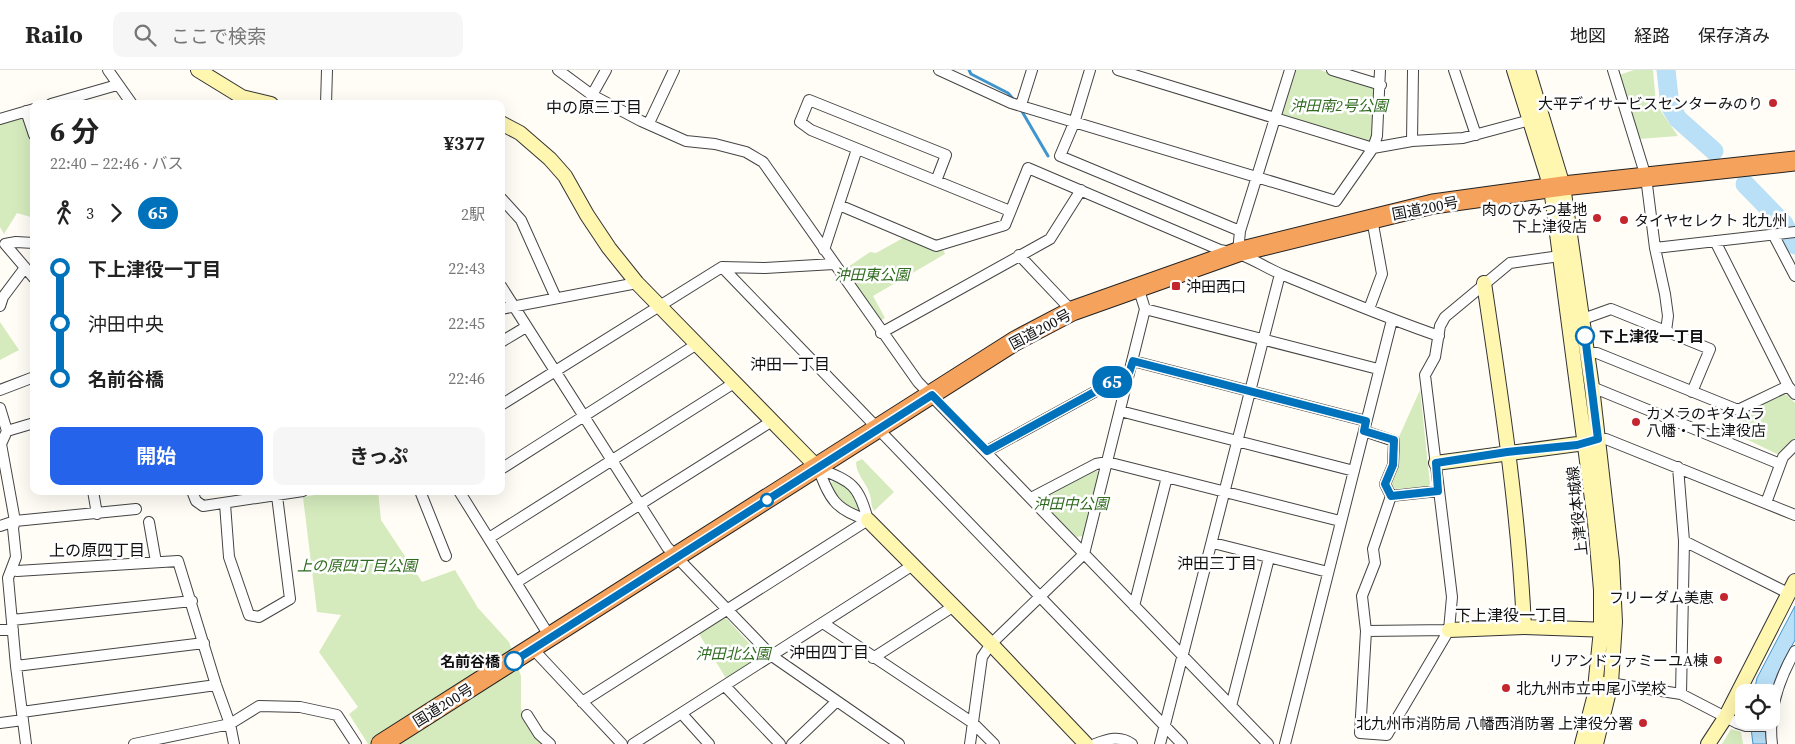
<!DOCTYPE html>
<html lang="ja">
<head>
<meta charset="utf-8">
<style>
	body { margin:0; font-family:"Source Serif 4","Noto Sans JP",serif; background:#f6f6f6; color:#222; height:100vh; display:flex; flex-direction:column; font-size:19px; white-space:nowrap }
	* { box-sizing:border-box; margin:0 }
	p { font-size:16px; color:#767676 }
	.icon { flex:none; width:28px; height:28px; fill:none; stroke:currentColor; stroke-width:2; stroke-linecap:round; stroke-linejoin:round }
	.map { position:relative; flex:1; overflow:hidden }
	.panel { position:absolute; left:30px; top:30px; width:475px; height:395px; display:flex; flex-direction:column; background:#fff; border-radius:10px; box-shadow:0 5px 20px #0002 }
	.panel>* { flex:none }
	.badge { padding:0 10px; border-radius:16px; font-size:18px; line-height:32px }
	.controls { position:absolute; left:1735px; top:614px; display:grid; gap:10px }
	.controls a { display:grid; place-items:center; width:45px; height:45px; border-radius:10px; background:#fff; box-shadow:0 5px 20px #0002; font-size:25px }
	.map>.badge { position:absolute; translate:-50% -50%; box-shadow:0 0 0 2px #fff }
	.legs { display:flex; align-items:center; gap:8px; height:55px; padding:0 20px; font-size:16px }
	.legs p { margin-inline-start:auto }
	.head { display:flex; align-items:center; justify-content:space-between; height:85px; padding:0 20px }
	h1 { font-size:28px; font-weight:700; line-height:38px }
	.action { display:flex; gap:10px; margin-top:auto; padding:10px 20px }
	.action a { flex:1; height:58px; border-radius:10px; background:#2563eb; color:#fff; font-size:20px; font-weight:700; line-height:58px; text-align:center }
	.action a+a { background:#f6f6f6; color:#222 }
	ul { padding:0 20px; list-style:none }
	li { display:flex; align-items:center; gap:18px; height:55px; font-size:19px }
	li i { display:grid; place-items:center; width:8px; height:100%; margin:0 6px; background:currentColor }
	li i::after { content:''; width:12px; height:12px; margin:-6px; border:4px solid; border-radius:50%; background:#fff }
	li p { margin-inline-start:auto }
	li:first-child i { background:linear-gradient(#0000 50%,currentColor 0) }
	li:last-child i { background:linear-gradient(currentColor 50%,#0000 0) }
	header { display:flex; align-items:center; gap:30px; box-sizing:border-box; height:70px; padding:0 25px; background:#fff; border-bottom:1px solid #e0e0e0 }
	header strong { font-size:24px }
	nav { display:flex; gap:28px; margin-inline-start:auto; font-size:18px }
	.search { width:350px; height:45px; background:#f6f6f6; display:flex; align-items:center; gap:12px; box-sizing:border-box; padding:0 18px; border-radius:10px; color:#767676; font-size:19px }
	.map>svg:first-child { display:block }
	.green { fill:#d5ebbd }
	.water { fill:#b9e0f7; stroke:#3f96cf }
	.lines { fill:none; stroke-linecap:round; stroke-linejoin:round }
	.stream { stroke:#3f96cf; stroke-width:3 }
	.river { stroke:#b9e0f7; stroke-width:19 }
	.street-casing { stroke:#444; stroke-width:12 }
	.secondary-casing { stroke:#333; stroke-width:16 }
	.highway-casing { stroke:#222; stroke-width:21 }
	.street { stroke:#fff; stroke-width:10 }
	.secondary { stroke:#fff6b0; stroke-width:14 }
	.highway { stroke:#f5a25d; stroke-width:19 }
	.line-1-casing { stroke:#fff; stroke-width:11 }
	.line-1 { stroke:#0072bc; stroke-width:8 }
	.poi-dot { fill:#c4262e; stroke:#fff; stroke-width:2 }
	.stop-1-dot { fill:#fff; stroke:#0072bc; stroke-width:2.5 }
	.labels { text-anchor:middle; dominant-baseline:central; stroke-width:5; stroke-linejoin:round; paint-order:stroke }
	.poi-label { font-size:15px; fill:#111; stroke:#fff; text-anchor:end }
	.park-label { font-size:15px; font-style:italic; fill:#2f6b1f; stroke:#fff }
	.street-label { font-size:15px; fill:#111; stroke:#fff }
	.stop-label { font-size:15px; font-weight:bold; fill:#111; stroke:#fff; text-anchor:start }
	.neighbourhood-label { font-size:16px; fill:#111; stroke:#fff }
</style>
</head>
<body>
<header>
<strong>Railo</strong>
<div class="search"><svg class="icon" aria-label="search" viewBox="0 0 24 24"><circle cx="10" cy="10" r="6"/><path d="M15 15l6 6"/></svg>ここで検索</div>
<nav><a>地図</a><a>経路</a><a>保存済み</a></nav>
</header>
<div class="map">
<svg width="1795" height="674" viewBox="0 0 1795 674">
	<rect width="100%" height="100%" fill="#fffdf5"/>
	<path class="green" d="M 1296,0 L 1320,0 L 1374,18 L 1376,22 L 1372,69 L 1368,72 L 1282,45 Z
		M 1634,0 L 1653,0 L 1656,34 L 1678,66 L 1638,69 L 1619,5 Z
		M 25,47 L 34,78 L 34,148 L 17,143 L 4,164 L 0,157 L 0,54 Z
		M 903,168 L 935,182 L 943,179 L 945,184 L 873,226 L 885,248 L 880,251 L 845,199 L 870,182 L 876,183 Z
		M 0,252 L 19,280 L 0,290 Z
		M 1420,320 L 1430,414 L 1428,417 L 1395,419 L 1390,412 L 1398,369 Z
		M 1782,324 L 1787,325 L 1795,333 L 1795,368 L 1777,384 L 1744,368 L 1746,361 L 1739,344 Z
		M 862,389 L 894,422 L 874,441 C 870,434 872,429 869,422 C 865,411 856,404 856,392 Z
		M 1095,398 L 1099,403 L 1083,466 L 1076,467 L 1042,432 L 1045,425 Z
		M 837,410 L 853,421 L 860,439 L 857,441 C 840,437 838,426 830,413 Z
		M 338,421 L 378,421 L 381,450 L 422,512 L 455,500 L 478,538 L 509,572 L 521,606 L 521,639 L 536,666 L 544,674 L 368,674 L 349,644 L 358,637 L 319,582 L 341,545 L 317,542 L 303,427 Z
		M 724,548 L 727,549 L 758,583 L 756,590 L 727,610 L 699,564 Z
		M 1731,659 L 1741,662 L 1743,674 L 1722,674 Z"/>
	<path class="water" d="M 1795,536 L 1795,570 L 1781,596 L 1771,625 L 1771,622 L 1754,622 L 1757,608 Z
		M 1750,650 L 1767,650 L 1765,659 L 1767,674 L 1753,674 Z"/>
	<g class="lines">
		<path class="stream" d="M 969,0 L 971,4 L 1008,23 L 1015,31
			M 1020,38 L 1048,86"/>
		<path class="river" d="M 1666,0 L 1670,36 L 1678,49 L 1714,81
			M 1745,114 L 1784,154 L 1795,175"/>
		<g class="street-casing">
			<path id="street" d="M 108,0 L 132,34
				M 558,0 L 592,25 L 641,51 L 686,71 L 715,74 L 746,82 L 763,92 L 918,312 L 1268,674
				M 939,0 L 1011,33 L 1336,131 L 1373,78 L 1377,66 L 1380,0
				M 1090,0 L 1074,53 L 1060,86 L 1240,161
				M 1118,0 L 1373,78 L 1412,71 L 1463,68 L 1534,49
				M 1332,0 L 1381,15
				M 1454,0 L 1476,65
				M 1613,0 L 1646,107 L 1655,178 L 1665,224 L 1668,246 L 1666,261
				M 592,25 L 606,0
				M 51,34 L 117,15
				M 326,34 L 327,0
				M 1021,35 L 1032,0
				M 26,41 L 34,65
				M 0,49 L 34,39
				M 649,53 L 674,0
				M 1412,71 L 1413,0
				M 936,111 L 946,85 L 809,30 L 800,52 L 811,60 L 1010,141
				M 501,128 L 521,150 L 556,228
				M 839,135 L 936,176 L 1005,155 L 1028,98 L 1220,180 C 1247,183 1259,195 1283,205 C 1335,226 1386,248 1439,266
				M 1773,164 L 1795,206
				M 1715,171 L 1788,316 L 1795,324
				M 34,173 L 16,172 L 5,174 L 34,208
				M 1655,178 L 1795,162
				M 824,180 L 857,79
				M 1238,182 L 1240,161 L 1290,0
				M 1019,185 L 1072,241
				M 722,197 L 1182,674
				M 501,216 L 667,477 L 772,586 L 899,674
				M 0,236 L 3,227 L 24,199
				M 501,239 L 637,213
				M 1145,239 L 1378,299
				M 1369,239 L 1382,204 L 1372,149
				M 1583,249 L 1611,239 L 1710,279 L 1692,322
				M 881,263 L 1050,169 L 1081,120
				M 501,272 L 526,257
				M 1587,283 L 1597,283 L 1738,340 L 1788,316
				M 1133,291 L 1366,351
				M 1592,317 L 1780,394
				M 0,320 L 34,307
				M 501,335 L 722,197 L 765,198 L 834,194
				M 0,338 L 7,361 L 1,374 L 15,451 L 13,458 L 16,487 L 8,508 L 16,596 L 26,674
				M 1120,341 L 1354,401
				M 7,361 L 34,353
				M 1364,361 L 1394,371 L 1393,395 L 1385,414 L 1391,426
				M 1593,370 L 1606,369 L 1795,445
				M 987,381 L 1129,303
				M 1678,397 L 1684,471 L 1681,624
				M 818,398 C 852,412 858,414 868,450
				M 818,398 C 830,429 835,440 868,450
				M 501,399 L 697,274
				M 93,421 L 97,444
				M 192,421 L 196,431 L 203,436 L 303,421
				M 420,421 L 446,486
				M 459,421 L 550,567
				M 1438,421 L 1391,426 L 1373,479 L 1375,493 L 1362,526 L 1366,561 L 1360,663 L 1387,665 L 1449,560 L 1452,527 L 1425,305 L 1435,287 L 1440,256 L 1445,247 L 1510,193 L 1560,186
				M 1031,428 L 1096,394 L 1107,392 L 1340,451
				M 1766,433 L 1783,387 L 1795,375
				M 225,434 L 229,487 L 249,545 L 259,547 L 290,529 L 277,426
				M 149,452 L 156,492
				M 0,456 L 15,451 L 136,439
				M 489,468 L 734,313
				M 1684,471 L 1788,523
				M 1213,473 L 1328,502
				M 12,499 L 17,501 L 178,491 L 216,615 L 230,654 L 234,674
				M 517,512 L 772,351
				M 1134,536 L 1167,407
				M 12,550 L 192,531
				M 823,553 L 973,653 L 994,674
				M 0,560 L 13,560
				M 1366,561 L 1449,560
				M 533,579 L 622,674
				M 873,588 L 954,536
				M 16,596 L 204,573
				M 1596,611 L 1681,624 L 1737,653 L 1746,656 L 1770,656
				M 725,616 L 780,674
				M 582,632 L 868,450
				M 1231,636 L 1269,488
				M 22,642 L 216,615
				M 682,644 L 709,674
				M 527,645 L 539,664 L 550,674
				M 0,653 L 23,650
				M 134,674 L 230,654 L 259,636 L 300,637 L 337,645 L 356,674
				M 633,674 L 913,495
				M 792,674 L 837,631
				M 970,674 L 982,587 L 991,574 L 1084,484 L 1145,239 L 1138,217
				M 1095,674 C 1108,669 1120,665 1132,674
				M 1160,674 L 1280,204
				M 1285,674 L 1392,250
				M 1772,674 C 1768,642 1779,609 1795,581"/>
		</g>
		<g class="secondary-casing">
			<path id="secondary" d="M 198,0 L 242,27 L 271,34
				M 1514,0 L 1551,118 L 1595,452 L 1601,520 L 1601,560 L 1594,628 L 1582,674
				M 1528,0 L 1563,116 L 1592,317 L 1612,492 L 1615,552 L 1611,613 L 1596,674
				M 501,53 L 520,63 L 550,89 L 565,106 L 587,145 L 609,178 L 637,213 L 818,398
				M 1484,213 C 1501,327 1519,443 1524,557
				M 1436,393 L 1585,373
				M 868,450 L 991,574 L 1086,674
				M 1449,560 L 1524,557 L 1609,560
				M 1708,674 L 1725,648 L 1795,511"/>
		</g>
		<g class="highway-casing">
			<path id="highway" d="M 381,674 L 1015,271 L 1072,241 L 1238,182 L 1433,134 L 1563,116 L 1795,91"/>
		</g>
		<use href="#street" class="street"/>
		<use href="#secondary" class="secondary"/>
		<use href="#highway" class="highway"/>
	</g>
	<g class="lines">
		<g class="line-1-casing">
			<path id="line-1" d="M 514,591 L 932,325 L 987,381 L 1129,303 L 1133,291 L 1366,351 L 1364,361 L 1394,370 L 1393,395 L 1385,414 L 1391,426 L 1438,421 L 1436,393 L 1507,382 L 1577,375 L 1598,369 L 1585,266"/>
		</g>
		<use href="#line-1" class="line-1"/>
	</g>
	<g class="poi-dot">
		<circle cx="1773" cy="33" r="5"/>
		<circle cx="1597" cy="148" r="5"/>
		<circle cx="1624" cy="150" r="5"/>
		<rect x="1171" y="211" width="10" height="10" rx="2.5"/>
		<circle cx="1636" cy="352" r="5"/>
		<circle cx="1724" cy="527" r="5"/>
		<circle cx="1718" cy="590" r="5"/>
		<circle cx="1506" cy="618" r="5"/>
		<circle cx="1643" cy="653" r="5"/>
	</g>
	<g class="stop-1-dot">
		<circle cx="1585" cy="266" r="9"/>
		<circle cx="767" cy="430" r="6"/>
		<circle cx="514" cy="591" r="9"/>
	</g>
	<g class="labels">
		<g class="poi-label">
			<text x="1763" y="33">大平デイサービスセンターみのり</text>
			<text x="1587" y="139">肉のひみつ基地<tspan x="1587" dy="17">下上津役店</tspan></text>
			<text x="1634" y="150" text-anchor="start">タイヤセレクト 北九州</text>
			<text x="1186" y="216" text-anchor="start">沖田西口</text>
			<text x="1646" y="343" text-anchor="start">カメラのキタムラ<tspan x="1646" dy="17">八幡・下上津役店</tspan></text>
			<text x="1714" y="527">フリーダム美恵</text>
			<text x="1708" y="590">リアンドファミーユA棟</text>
			<text x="1516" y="618" text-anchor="start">北九州市立中尾小学校</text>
			<text x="1633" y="653">北九州市消防局 八幡西消防署 上津役分署</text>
		</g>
		<g class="park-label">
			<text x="1339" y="35">沖田南2号公園</text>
			<text x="872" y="204">沖田東公園</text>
			<text x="1071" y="433">沖田中公園</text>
			<text x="357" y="495">上の原四丁目公園</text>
			<text x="733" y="583">沖田北公園</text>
		</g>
		<g class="street-label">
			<text transform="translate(1425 138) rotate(-11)">国道200号</text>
			<text transform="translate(1040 259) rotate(-28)">国道200号</text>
			<text transform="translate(1577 441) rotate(-96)">上津役本城線</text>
			<text transform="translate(443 635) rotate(-32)">国道200号</text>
		</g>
		<g class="stop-label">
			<text x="1599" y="266">下上津役一丁目</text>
			<text x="500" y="591" text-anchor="end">名前谷橋</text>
		</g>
		<g class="neighbourhood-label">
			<text x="594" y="37">中の原三丁目</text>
			<text x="790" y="294">沖田一丁目</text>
			<text x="97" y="480">上の原四丁目</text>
			<text x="1217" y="493">沖田三丁目</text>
			<text x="1511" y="545">下上津役一丁目</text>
			<text x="829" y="582">沖田四丁目</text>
		</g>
	</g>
</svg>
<div class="controls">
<a><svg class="icon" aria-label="locate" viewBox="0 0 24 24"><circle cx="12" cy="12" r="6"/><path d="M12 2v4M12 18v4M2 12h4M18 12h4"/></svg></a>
</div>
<b class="badge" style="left:1112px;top:312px;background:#0072bc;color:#fff">65</b>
<section class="panel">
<div class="head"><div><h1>6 分</h1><p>22:40 – 22:46 · バス</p></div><b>¥377</b></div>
<div class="legs"><svg class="icon" aria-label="walk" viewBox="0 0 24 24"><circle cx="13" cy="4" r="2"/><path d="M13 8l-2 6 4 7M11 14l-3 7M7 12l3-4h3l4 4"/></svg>3<svg class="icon" aria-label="forward" viewBox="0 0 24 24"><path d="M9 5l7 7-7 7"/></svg><b class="badge" style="background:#0072bc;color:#fff">65</b><p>2駅</p></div>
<ul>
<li><i style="color:#0072bc"></i><b>下上津役一丁目</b><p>22:43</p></li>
<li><i style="color:#0072bc"></i><span>沖田中央</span><p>22:45</p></li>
<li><i style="color:#0072bc"></i><b>名前谷橋</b><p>22:46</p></li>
</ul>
<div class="action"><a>開始</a><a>きっぷ</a></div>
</section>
</div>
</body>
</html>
